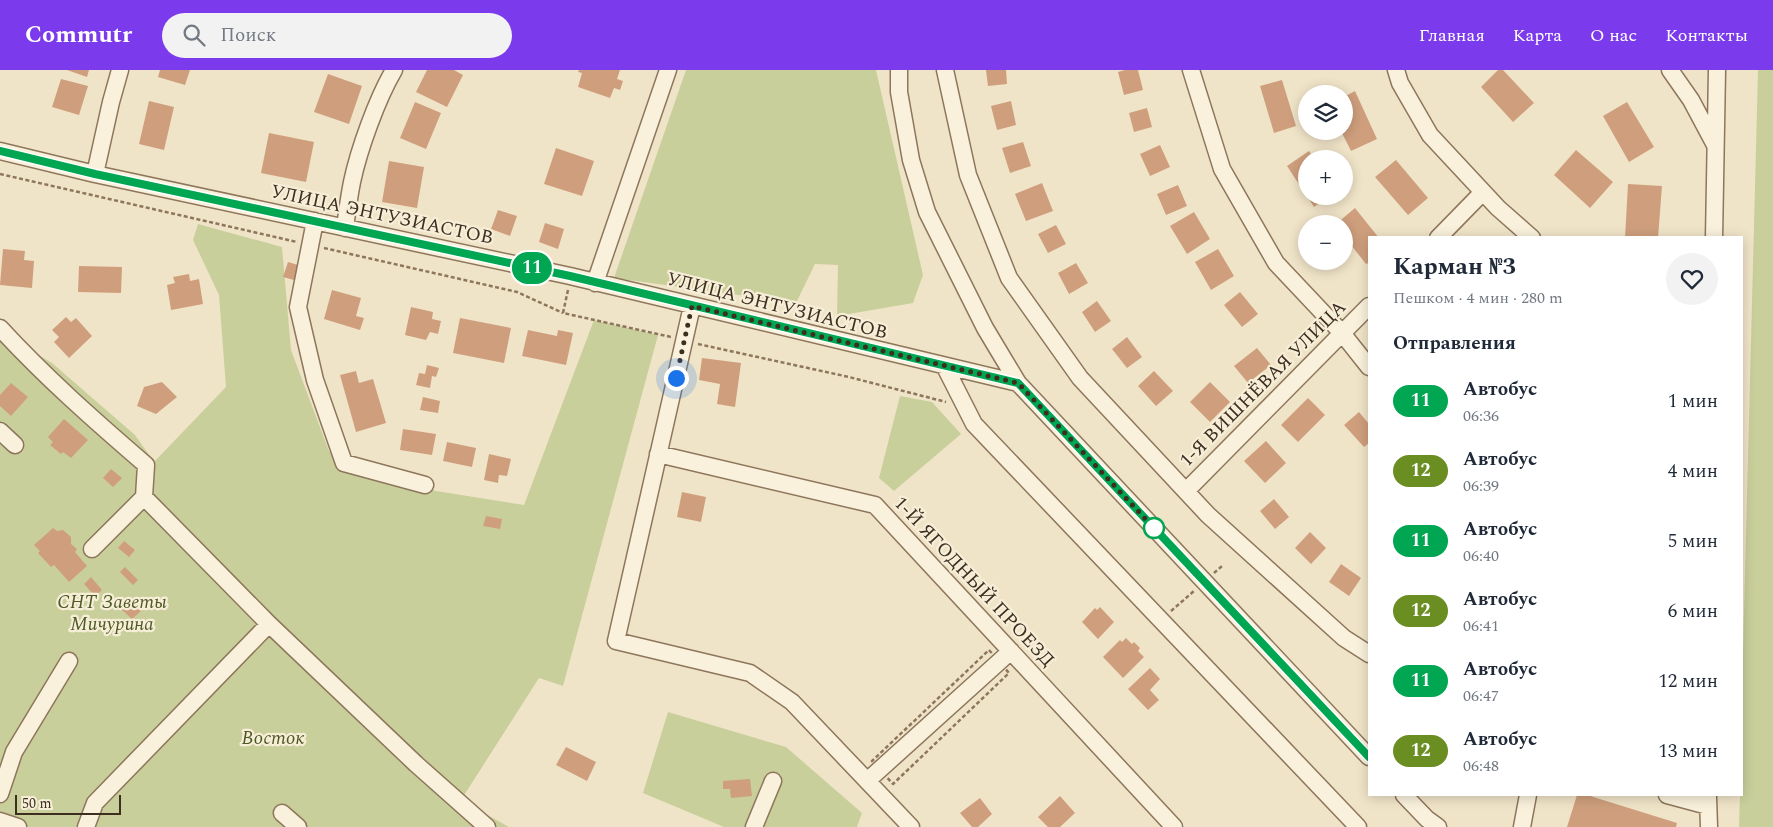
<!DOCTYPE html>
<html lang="ru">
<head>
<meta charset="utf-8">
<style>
	body { margin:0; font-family:Spectral,serif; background:#f2f2f3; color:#1f2937; height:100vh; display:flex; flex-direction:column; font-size:19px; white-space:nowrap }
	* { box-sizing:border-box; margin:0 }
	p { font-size:16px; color:#747a83 }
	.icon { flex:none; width:28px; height:28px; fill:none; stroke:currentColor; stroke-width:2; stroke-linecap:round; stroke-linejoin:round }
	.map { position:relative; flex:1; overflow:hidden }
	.panel { position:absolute; left:1368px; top:166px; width:375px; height:560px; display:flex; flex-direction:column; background:#fff; border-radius:0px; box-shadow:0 2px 12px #0003 }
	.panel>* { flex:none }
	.badge { padding:0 10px; border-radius:16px; font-size:18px; line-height:32px }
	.buttons { position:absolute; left:1298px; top:15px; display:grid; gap:10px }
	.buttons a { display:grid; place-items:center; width:55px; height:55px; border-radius:50%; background:#fff; box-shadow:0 2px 12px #0003; font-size:25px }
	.scale { position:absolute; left:15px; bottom:12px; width:106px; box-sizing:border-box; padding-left:5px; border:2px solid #3d2e20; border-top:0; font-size:14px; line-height:18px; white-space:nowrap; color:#3d2e20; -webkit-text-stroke:4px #f7eed8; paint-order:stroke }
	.you { position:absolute; width:25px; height:25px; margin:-12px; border:4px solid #fff; border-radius:50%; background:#1a73e8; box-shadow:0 0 0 8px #1a73e833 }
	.map>.badge { position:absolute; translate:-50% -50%; box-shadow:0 0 0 2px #fff }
	h2 { padding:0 25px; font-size:19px; line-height:45px }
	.round { display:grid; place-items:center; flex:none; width:52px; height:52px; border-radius:26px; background:#f2f2f3 }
	.head { display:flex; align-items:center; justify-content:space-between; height:85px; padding:0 25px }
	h1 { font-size:24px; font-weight:700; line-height:38px }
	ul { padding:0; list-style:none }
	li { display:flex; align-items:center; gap:15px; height:70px; padding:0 25px }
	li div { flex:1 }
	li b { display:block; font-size:19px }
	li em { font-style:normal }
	li .badge { min-width:55px; font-weight:700; text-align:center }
	header { display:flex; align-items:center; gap:30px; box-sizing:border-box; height:70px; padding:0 25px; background:#7c3aed; color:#fff }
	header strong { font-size:24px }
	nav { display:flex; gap:28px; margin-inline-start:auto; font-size:18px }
	.search { width:350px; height:45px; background:#f2f2f3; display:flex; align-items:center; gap:12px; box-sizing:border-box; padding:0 18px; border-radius:28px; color:#747a83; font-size:19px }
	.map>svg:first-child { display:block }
	.green { fill:#c9cf9b }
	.building { fill:#cf9f7d }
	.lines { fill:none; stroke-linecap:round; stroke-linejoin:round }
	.minor-casing { stroke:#8d765c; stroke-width:19 }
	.path { stroke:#8d765c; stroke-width:2.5; stroke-dasharray:4 2.5; stroke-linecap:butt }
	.minor { stroke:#faf1dc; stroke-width:16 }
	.line-casing { stroke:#fff; stroke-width:11 }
	.line { stroke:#00a651; stroke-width:8 }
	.walk { stroke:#3d2e20; stroke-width:5; stroke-dasharray:0 9 }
	.stop-dot { fill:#fff; stroke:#00a651; stroke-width:2.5 }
	.labels { text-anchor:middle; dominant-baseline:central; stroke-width:4.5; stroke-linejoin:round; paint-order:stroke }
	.street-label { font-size:19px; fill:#3d2e20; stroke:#f7eed8 }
	.park-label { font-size:19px; font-style:italic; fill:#4d5a26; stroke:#f7eed8 }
</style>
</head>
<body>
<header>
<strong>Commutr</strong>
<div class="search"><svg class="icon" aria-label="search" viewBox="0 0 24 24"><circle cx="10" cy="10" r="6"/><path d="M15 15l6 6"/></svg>Поиск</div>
<nav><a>Главная</a><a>Карта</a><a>О нас</a><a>Контакты</a></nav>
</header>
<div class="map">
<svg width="1773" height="757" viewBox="0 0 1773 757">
	<rect width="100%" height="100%" fill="#f0e4c8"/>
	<path class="green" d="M 686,0 L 876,0 L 923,205 L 913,233 L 837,246 L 838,195 L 815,194 L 796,233 L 614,208 Z
		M 1758,0 L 1773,0 L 1773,757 L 1739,757 L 1740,725 L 1741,725 L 1741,659 Z
		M 198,154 L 282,177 L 291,280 L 329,381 L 436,421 L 524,435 L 594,250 L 658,265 L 563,616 L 539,608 L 461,730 L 509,757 L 0,757 L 0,262 L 52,293 L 135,365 L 154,392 L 226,317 L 219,225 L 193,170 Z
		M 900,326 L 932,332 L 961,364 L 894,421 L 879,408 Z
		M 668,642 L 786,677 L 862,743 L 857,757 L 724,757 L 643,723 Z"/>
	<path class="building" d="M 67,0 L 89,0 L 87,7 Z
		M 160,0 L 190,0 L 185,15 L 158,7 Z
		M 427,0 L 454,0 L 463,5 L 447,37 L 416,22 Z
		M 579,0 L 620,0 L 617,9 L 623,11 L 620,20 L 614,18 L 610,28 L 578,17 L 582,3 L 578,2 Z
		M 986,0 L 1006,0 L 1007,14 L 988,16 Z
		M 1125,0 L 1138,0 L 1143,20 L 1124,25 L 1118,2 Z
		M 1498,0 L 1503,0 L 1534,33 L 1513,52 L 1481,17 Z
		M 328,4 L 362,16 L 349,54 L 314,42 Z
		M 61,9 L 88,16 L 79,45 L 52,37 Z
		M 1282,10 L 1296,56 L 1274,63 L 1260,16 Z
		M 1355,21 L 1377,69 L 1351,81 L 1341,61 L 1344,61 L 1344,27 Z
		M 149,31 L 174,37 L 164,80 L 139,74 Z
		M 1011,31 L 1016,55 L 997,60 L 991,36 Z
		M 415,32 L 441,43 L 426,79 L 400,68 Z
		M 1627,32 L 1654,77 L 1629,92 L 1603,46 Z
		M 1147,38 L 1152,57 L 1134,62 L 1129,43 Z
		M 269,63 L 314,72 L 306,112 L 261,103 Z
		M 1023,72 L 1031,96 L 1010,103 L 1002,78 Z
		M 1160,75 L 1170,97 L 1150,106 L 1140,84 Z
		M 556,78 L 594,91 L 582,126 L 544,114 Z
		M 1576,80 L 1613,112 L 1590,138 L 1554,105 Z
		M 1309,81 L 1314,89 L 1306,89 L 1306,125 L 1287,96 Z
		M 1396,90 L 1428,128 L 1408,145 L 1375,107 Z
		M 389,91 L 424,97 L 417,138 L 382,132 Z
		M 1042,113 L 1053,141 L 1026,151 L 1015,124 Z
		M 1628,114 L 1662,116 L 1658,168 L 1625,168 Z
		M 1178,115 L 1187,136 L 1166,145 L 1157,124 Z
		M 1307,126 L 1329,126 L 1314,137 Z
		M 1355,138 L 1379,168 L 1369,168 L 1369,193 L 1366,194 L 1344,166 L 1344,154 L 1336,154 Z
		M 498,140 L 517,146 L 510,166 L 491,159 Z
		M 1194,142 L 1210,169 L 1187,184 L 1170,156 Z
		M 545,153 L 564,159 L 558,179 L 539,172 Z
		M 1056,155 L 1066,174 L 1048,183 L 1038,164 Z
		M 3,179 L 25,181 L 24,190 L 34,191 L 32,218 L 0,215 Z
		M 1218,179 L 1234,206 L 1211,220 L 1195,192 Z
		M 288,192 L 298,195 L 294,210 L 283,207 Z
		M 1076,193 L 1088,213 L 1069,224 L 1058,203 Z
		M 79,196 L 122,197 L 121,223 L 78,222 Z
		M 189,204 L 190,211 L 199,209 L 203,234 L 171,240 L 167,215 L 175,213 L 173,207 Z
		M 332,220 L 361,228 L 356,246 L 364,248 L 360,260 L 324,249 Z
		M 1240,222 L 1258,244 L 1242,257 L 1224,235 Z
		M 1097,231 L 1111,251 L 1095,262 L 1082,242 Z
		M 411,237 L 433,242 L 432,249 L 441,251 L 438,264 L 430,262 L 426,270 L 405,265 Z
		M 66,247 L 71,252 L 76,248 L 92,266 L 69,288 L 54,272 L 59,267 L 52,260 Z
		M 460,248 L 511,258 L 504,293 L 453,283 Z
		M 528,260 L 557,266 L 558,260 L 573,263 L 566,295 L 522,286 Z
		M 1127,267 L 1142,287 L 1127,298 L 1112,279 Z
		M 1257,278 L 1271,295 L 1248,313 L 1234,296 Z
		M 702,288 L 741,293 L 735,337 L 717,334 L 720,314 L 699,310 Z
		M 427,295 L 439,298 L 436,307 L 432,306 L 430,318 L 416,315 L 419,303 L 425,304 Z
		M 356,301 L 359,313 L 373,309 L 386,353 L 356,362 L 340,305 Z
		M 1154,301 L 1173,321 L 1156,336 L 1138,316 Z
		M 162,312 L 177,327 L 156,344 L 137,336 L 144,317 Z
		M 1210,312 L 1230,332 L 1210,352 L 1190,332 Z
		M 11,313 L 28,327 L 11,346 L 0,336 L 0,325 Z
		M 423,327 L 440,331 L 438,343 L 420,340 Z
		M 1308,328 L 1325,345 L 1298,372 L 1281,355 Z
		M 1359,342 L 1369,354 L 1369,373 L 1364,377 L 1344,355 Z
		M 64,349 L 88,370 L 71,388 L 63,382 L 61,384 L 50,375 L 53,372 L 48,367 Z
		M 403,359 L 436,364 L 432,385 L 400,380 Z
		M 1266,371 L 1286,393 L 1265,413 L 1244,391 Z
		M 447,372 L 476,378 L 472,397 L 443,391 Z
		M 489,384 L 511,389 L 507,406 L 499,405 L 498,413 L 484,410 Z
		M 111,399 L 122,408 L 113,417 L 103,408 Z
		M 682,422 L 706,427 L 701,452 L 677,447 Z
		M 1274,429 L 1289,447 L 1275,459 L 1260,441 Z
		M 486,446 L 502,449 L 500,459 L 483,456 Z
		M 53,458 L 57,461 L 63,460 L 71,467 L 71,474 L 77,479 L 75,482 L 87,496 L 69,512 L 54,495 L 51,497 L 38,483 L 40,481 L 34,475 Z
		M 1310,462 L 1326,478 L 1311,494 L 1295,478 Z
		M 124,471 L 135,480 L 129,487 L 118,478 Z
		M 1341,494 L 1361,508 L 1349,526 L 1329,512 Z
		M 125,497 L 138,510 L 133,515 L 120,502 Z
		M 91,507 L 102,520 L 95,526 L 84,514 Z
		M 129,528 L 141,541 L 132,549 L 120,538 Z
		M 1100,537 L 1114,552 L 1098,569 L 1082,552 L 1095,538 L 1097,540 Z
		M 1126,568 L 1132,574 L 1134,572 L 1140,578 L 1138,581 L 1144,587 L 1123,608 L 1103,587 L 1120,570 L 1122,572 Z
		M 1150,598 L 1160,609 L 1150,620 L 1159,630 L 1148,640 L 1128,619 Z
		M 566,677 L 596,692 L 587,711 L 556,695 Z
		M 750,709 L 752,726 L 731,728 L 730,719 L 723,719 L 723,711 Z
		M 1577,725 L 1587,725 L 1677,753 L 1676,757 L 1567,757 Z
		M 1060,726 L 1075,743 L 1060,757 L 1048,757 L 1038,747 Z
		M 980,728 L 992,744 L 978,757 L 972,757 L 960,743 Z"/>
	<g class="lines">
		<g class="minor-casing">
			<path id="minor" d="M 899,0 L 899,22 L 911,90 L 927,142 L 985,258 L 1018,313 L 1369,687
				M 945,0 L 968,105 L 1009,208 L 1080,308 L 1208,445 L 1344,568 L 1369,584
				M 1191,0 L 1222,99 L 1276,193 L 1342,263 L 1369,297
				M 1396,0 L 1400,13 L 1430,65 L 1498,138 L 1532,168
				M 1670,0 L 1691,30 L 1715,75
				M 0,81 L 95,104 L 570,206 L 1018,313
				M 95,104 L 111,32 L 120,0
				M 315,151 L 298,237 L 315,310 L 344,393 L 425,415
				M 345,158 C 347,142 349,127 352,112 C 359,79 377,29 394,0
				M 1438,168 L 1483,122
				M 1714,168 L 1717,0
				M 595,213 L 668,0
				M 692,236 L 616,571 L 750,603 L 792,632 L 911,757
				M 0,258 C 45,307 95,351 146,395 L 144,427
				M 945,297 L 974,354 L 1358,757
				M 0,361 L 15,375
				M 658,384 L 875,435 L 1174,757
				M 1186,421 L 1369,236
				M 144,427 L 269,554 L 416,694 L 487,757
				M 92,479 L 144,427
				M 867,711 L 1011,581
				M 0,724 L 14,682 L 69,591
				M 1404,725 L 1427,749 L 1438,757
				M 1667,725 L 1708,736
				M 1708,727 L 1709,757
				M 282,743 L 298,757
				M 0,751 L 18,757
				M 86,757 L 95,733 L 269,554
				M 754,757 L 773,711
				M 1522,757 L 1528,725"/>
		</g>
		<path class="path" d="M 0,104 L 297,172
			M 324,178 L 517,222 L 563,243
			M 568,220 L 563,243 L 671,267
			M 698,274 L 849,307 L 946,332
			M 1214,503 L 1222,496
			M 1171,541 L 1194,521
			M 989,580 L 1009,603 L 893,714 L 872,691 Z"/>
		<use href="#minor" class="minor"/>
	</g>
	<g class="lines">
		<g class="line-casing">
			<path id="line" d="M 0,81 L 95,104 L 570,206 L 1018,313 L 1369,687"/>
		</g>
		<use href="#line" class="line"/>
		<path class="walk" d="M 676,308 L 692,236 L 1018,313 L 1154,458"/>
	</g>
	<circle class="stop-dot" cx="1154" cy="458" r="10"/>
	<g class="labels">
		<g class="street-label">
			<text transform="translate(382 145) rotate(12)">УЛИЦА ЭНТУЗИАСТОВ</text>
			<text transform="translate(777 236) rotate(14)">УЛИЦА ЭНТУЗИАСТОВ</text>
			<text transform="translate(1263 314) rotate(-45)">1-Я ВИШНЁВАЯ УЛИЦА</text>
			<text transform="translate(974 512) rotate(47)">1-Й ЯГОДНЫЙ ПРОЕЗД</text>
		</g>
		<g class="park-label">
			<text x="112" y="532">СНТ Заветы<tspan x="112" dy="22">Мичурина</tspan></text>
			<text x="273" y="668">Восток</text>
		</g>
	</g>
</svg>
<div class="buttons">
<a><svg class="icon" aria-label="layers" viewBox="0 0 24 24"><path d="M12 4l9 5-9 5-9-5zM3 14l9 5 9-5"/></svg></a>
<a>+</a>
<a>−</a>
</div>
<div class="scale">50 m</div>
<div class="you" style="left:676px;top:308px"></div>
<b class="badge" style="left:532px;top:198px;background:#00a651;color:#fff">11</b>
<section class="panel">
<div class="head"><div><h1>Карман №3</h1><p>Пешком · 4 мин · 280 m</p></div><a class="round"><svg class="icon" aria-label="heart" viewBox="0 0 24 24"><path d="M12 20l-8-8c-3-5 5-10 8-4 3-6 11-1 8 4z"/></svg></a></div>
<h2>Отправления</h2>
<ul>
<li><span class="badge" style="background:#00a651;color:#fff">11</span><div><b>Автобус</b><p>06:36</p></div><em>1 мин</em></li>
<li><span class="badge" style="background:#6b8e23;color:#fff">12</span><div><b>Автобус</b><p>06:39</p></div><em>4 мин</em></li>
<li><span class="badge" style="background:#00a651;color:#fff">11</span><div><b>Автобус</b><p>06:40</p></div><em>5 мин</em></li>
<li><span class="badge" style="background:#6b8e23;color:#fff">12</span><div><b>Автобус</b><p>06:41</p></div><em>6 мин</em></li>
<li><span class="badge" style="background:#00a651;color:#fff">11</span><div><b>Автобус</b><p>06:47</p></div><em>12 мин</em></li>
<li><span class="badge" style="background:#6b8e23;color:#fff">12</span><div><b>Автобус</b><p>06:48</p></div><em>13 мин</em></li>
</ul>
</section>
</div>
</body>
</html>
